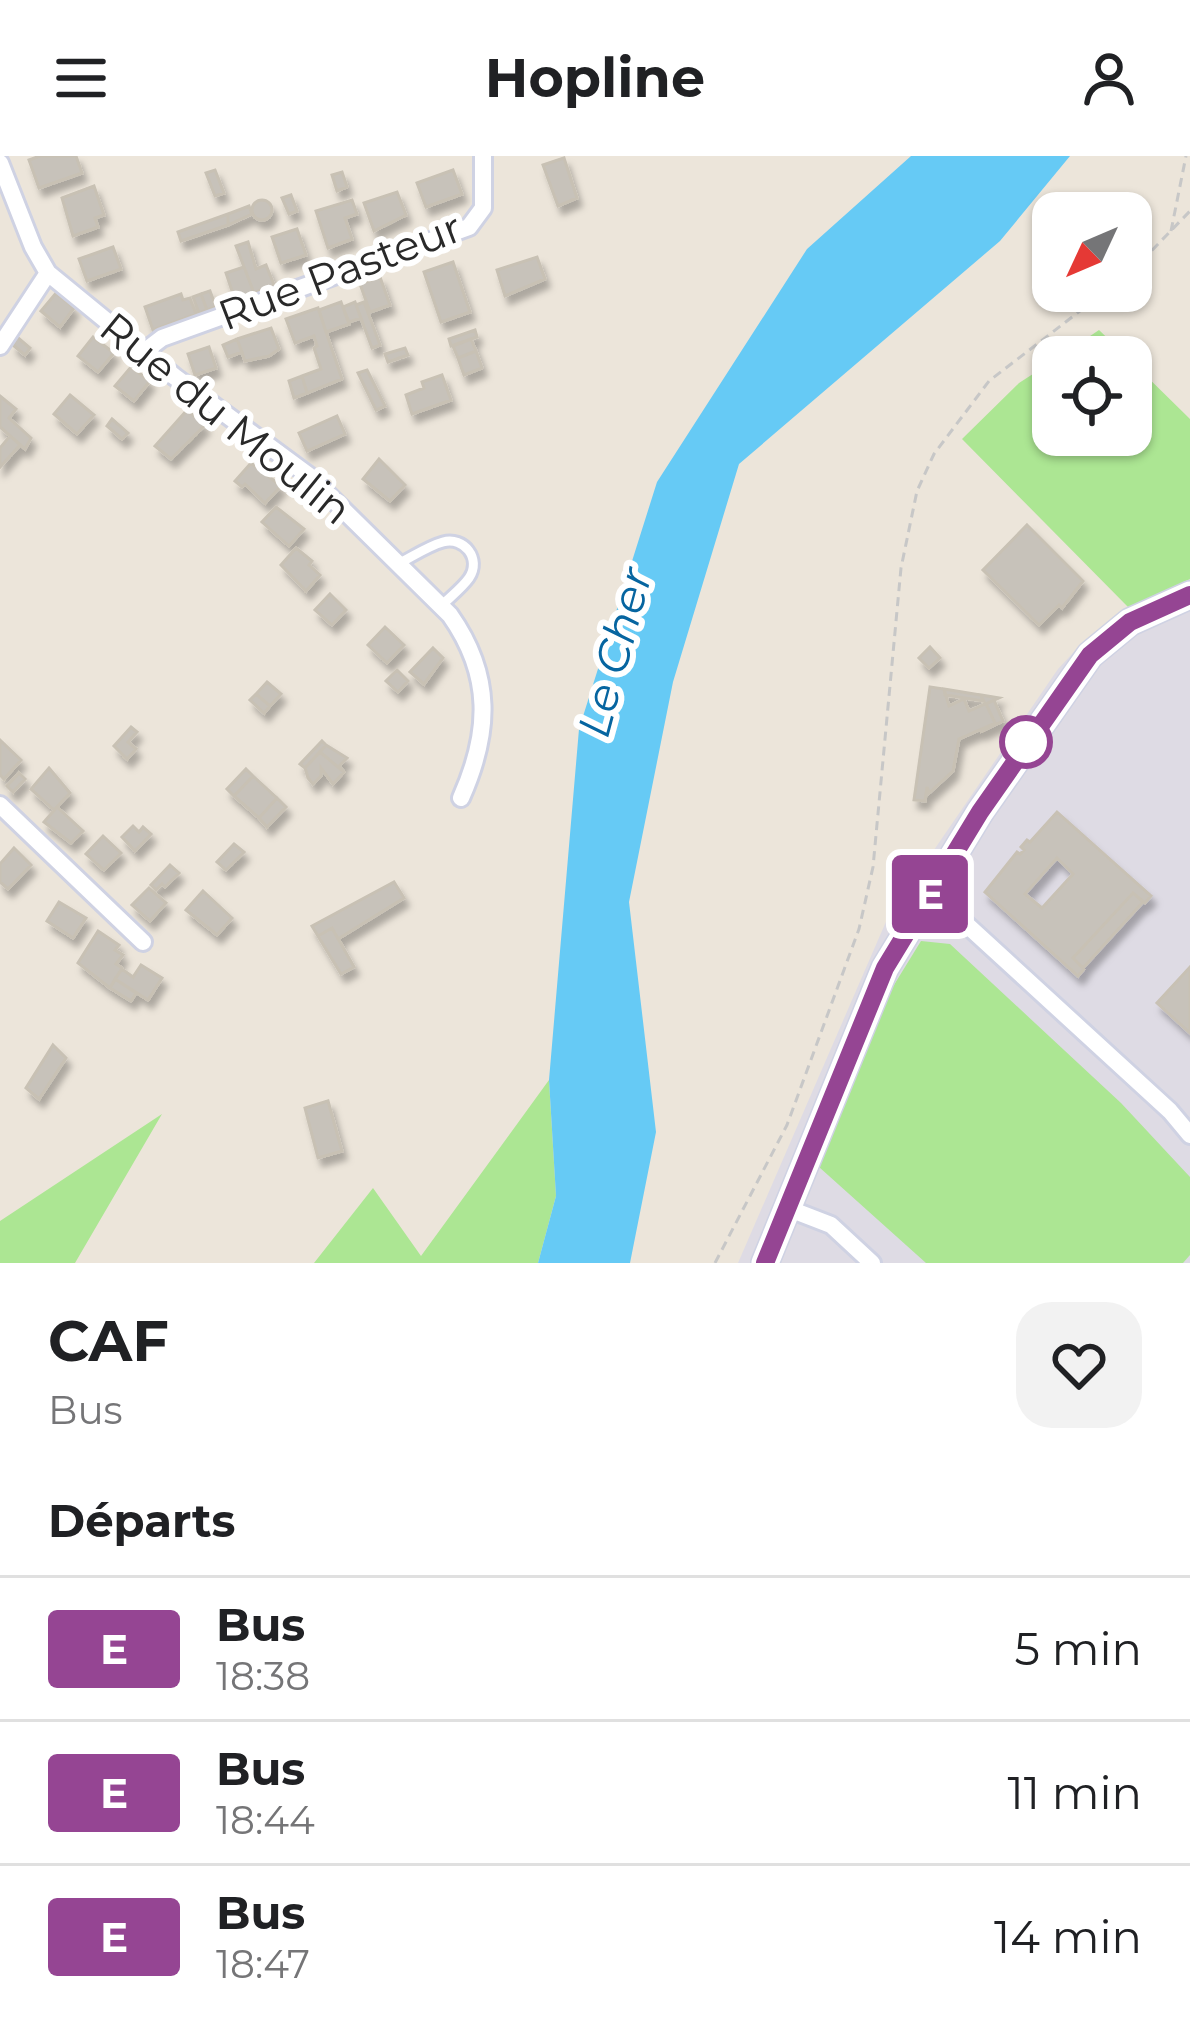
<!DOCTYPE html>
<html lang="fr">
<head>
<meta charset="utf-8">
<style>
	body { margin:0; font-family:Montserrat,sans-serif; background:#f2f2f2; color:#202124; height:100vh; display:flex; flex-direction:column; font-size:45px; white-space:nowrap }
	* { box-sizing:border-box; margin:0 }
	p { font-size:39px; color:#757577 }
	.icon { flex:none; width:66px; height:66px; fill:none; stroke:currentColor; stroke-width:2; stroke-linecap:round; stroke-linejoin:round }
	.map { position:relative; height:1107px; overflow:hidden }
	.details { display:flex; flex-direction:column; background:#fff; flex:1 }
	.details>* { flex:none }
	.badge { padding:0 24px; border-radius:9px; font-size:42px; line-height:78px }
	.needle { width:78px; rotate:226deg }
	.fabs { position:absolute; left:1032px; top:36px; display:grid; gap:24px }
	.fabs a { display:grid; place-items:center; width:120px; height:120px; border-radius:24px; background:#fff; box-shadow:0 3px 9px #0004; font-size:60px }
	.map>.badge { position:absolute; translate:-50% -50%; box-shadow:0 0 0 6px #fff }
	h2 { padding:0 48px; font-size:45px; line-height:108px }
	.round { display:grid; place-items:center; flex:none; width:126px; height:126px; border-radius:36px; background:#f2f2f2 }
	.summary { display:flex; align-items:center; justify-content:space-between; height:204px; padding:0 48px }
	h1 { font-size:57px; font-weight:700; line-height:90px }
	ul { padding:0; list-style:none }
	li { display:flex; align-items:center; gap:36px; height:144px; padding:0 48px; border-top:3px solid #e0e0e0 }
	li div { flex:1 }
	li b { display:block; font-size:45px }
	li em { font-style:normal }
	li .badge { min-width:132px; font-weight:700; text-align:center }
	header { display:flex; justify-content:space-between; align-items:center; height:156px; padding:0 48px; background:#fff; font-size:54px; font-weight:700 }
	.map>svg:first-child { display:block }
	.industrial { fill:#dedbe4 }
	.green { fill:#ace693 }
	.water { fill:#66caf5 }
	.building { fill:#c7c2ba; stroke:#c8c1b4; stroke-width:3; fill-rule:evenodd; filter:url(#shadow) }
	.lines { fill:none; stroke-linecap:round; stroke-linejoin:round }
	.lane-casing { stroke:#cfd2e3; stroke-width:15 }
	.street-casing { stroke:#cfd2e3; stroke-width:22 }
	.secondary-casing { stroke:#cfd2e3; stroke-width:30 }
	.path { stroke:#c7c7c7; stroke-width:3; stroke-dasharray:9 6; stroke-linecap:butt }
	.lane { stroke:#fff; stroke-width:9 }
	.street { stroke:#fff; stroke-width:16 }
	.secondary { stroke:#fff; stroke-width:24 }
	.line-casing { stroke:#fff; stroke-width:27 }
	.line { stroke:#954593; stroke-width:18 }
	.stop-dot { fill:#fff; stroke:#954593; stroke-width:6 }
	.labels { text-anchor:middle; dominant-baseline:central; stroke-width:12; stroke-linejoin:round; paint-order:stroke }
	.street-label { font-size:42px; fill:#292929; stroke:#fff }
	.water-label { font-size:45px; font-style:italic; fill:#0665a0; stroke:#fff }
</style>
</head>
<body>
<header><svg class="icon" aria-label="menu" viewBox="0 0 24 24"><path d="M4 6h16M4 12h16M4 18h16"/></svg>Hopline<svg class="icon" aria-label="person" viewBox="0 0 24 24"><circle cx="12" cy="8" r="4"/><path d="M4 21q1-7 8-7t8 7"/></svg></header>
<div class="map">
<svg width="1190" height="1107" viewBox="0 0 1190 1107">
	<defs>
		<filter id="shadow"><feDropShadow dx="4.5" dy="8" stdDeviation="3" flood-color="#0004"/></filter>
	</defs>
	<rect width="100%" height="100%" fill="#ece5da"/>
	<path class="industrial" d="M 1190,423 L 1190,1107 L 738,1107 L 888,761 L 1058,513 L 1085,484 L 1129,452 Z"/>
	<path class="green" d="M 1099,174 L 1127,201 L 1059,201 Z
		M 1053,205 L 1053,279 L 1131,279 L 1131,205 L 1190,263 L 1190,423 L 1129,452 L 962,283 L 1019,227 Z
		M 921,785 L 950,788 L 1121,947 L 1190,1021 L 1190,1099 L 1183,1107 L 926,1107 L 819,1011 L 881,850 Z
		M 549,924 L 556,1040 L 538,1107 L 314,1107 L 373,1032 L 421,1100 Z
		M 162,958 L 75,1107 L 0,1107 L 0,1065 Z"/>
	<path class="water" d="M 911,0 L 1070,0 L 1000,85 L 739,308 L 673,526 L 629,746 L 656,976 L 630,1107 L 538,1107 L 556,1040 L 549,924 L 579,573 L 657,326 L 807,93 Z"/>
	<path class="building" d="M 40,0 L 76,0 L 82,17 L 39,32 L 29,4 Z
		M 564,2 L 577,42 L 558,50 L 543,9 Z
		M 215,14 L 224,37 L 215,40 L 206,17 Z
		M 453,14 L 462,38 L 426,51 L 417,27 Z
		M 342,16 L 347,31 L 337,35 L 332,19 Z
		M 94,30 L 104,59 L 95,62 L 98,71 L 73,80 L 62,42 Z
		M 397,36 L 406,59 L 374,75 L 364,47 Z
		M 291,39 L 297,55 L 289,58 L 282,42 Z
		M252 54a10 10 0 1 1 20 0a10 10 0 1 1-20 0Z
		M 352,44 L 357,58 L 345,62 L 352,83 L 328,92 L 316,55 Z
		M 249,50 L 252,58 L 228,69 L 228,58 Z
		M 228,58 L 228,69 L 181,85 L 178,76 Z
		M 297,73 L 306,99 L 281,107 L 272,81 Z
		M 248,86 L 256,113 L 266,109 L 274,129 L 254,137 L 236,90 Z
		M 113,91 L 121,113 L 87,125 L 79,103 Z
		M 537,101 L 545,123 L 505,140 L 497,114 Z
		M 453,106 L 470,156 L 441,166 L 424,116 Z
		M 244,111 L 254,137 L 235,144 L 226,117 Z
		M 380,121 L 390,149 L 370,156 L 360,128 Z
		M 210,135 L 216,151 L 207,154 L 201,138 Z
		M 56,137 L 74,152 L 60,171 L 41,155 Z
		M 181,138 L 183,144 L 190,142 L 196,158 L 153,174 L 145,151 Z
		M 201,138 L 207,154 L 199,157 L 193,141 Z
		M 341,146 L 349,168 L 326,176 L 319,154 Z
		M 355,146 L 361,162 L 349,166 L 343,151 Z
		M 364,146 L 380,189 L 372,192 L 356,149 Z
		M 318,152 L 342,223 L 307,237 L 302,220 L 321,213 L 314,192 L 317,190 L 314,180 L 295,187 L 286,163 Z
		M 271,172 L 279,193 L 269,200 L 245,205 L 237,183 Z
		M 475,174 L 477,181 L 451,190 L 449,183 Z
		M 17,181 L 30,192 L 25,199 L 13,189 Z
		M 93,181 L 114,197 L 98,216 L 78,200 Z
		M 237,183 L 242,196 L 228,201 L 223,189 Z
		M 471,183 L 476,195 L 458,202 L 453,190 Z
		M 209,191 L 216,212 L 195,219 L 188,198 Z
		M 405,192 L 408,199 L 388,206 L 385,198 Z
		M 476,195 L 482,212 L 464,219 L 458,202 Z
		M 131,211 L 150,225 L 134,245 L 115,230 Z
		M 367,214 L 385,250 L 376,254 L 358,217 Z
		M 442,219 L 451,244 L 412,258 L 406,239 L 424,232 L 422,226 Z
		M 302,220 L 307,237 L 294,242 L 289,225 Z
		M 70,239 L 94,259 L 77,278 L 54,258 Z
		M 0,240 L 16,253 L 9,262 L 31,282 L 25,293 L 0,271 Z
		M 187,254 L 205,269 L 171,303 L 155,290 Z
		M 337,260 L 345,278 L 307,295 L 299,277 Z
		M 112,263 L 128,277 L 122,283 L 107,270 Z
		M 10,280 L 20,289 L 0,311 L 0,292 Z
		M 379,303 L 405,329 L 390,345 L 363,323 Z
		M 251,307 L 281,330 L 265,347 L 245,328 L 242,331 L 235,325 Z
		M 276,351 L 304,373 L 289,390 L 262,366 Z
		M 1027,369 L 1083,425 L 1062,452 L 1059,449 L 1039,469 L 983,414 Z
		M 296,392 L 312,405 L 309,409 L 320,419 L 306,435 L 281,409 Z
		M 330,438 L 346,454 L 332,469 L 315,454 Z
		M 385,471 L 404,489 L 387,507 L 368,489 Z
		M 930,491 L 940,502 L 929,512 L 919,502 Z
		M 433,492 L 443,502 L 424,528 L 410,516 Z
		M 397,514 L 408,525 L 398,536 L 386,525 Z
		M 267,526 L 281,538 L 270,550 L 256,538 Z
		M 930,531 L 944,533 L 949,550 L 964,543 L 969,555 L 985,548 L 981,539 L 999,542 L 986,548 L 995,567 L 959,583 L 953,615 L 929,637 L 927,631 L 925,645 L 914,644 Z
		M 944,533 L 981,539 L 983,545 L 945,539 Z
		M 256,538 L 270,550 L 264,557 L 250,544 Z
		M 994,544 L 1003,565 L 980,576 L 995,567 L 986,548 Z
		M 131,571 L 137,576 L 128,586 L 136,593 L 127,603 L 114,590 Z
		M 0,584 L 21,604 L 4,623 L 0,619 Z
		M 322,585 L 326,589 L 305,612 L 300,608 Z
		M 326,589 L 347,602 L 339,610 L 344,616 L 320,596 Z
		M 320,596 L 344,616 L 333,628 L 321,612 L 321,620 L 313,628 L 308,622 L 305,612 Z
		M 49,612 L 70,637 L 54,654 L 31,633 Z
		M 246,613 L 253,620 L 234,640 L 227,633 Z
		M 19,617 L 25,623 L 13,636 L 7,630 Z
		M 253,620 L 277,642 L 259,662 L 234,640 Z
		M 277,642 L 286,651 L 267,671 L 259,662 Z
		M 57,651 L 83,675 L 71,687 L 44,666 Z
		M 1057,656 L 1151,740 L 1145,747 L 1133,737 L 1073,802 L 1084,813 L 1078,820 L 985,736 L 1017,696 L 1020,698 L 1024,694 L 1021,691 L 1027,684 L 1030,686 ZM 1057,702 L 1073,718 L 1042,752 L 1025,738 Z
		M 133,670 L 139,676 L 143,671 L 151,678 L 135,695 L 122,681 Z
		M 103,680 L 121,697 L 104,714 L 86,698 Z
		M 234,688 L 244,696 L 226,714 L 217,706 Z
		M 14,692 L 31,709 L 8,733 L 0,726 L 0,708 Z
		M 170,709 L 179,717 L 165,731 L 162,728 L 156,734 L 151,729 Z
		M 394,726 L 404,742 L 338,783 L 332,772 L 318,780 L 312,770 Z
		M 149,732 L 166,747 L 150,765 L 132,749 Z
		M 203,735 L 232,762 L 217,779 L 186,754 Z
		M 1133,737 L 1143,746 L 1083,812 L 1073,802 Z
		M 59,746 L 86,762 L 73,782 L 47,765 Z
		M 332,772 L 354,811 L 341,818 L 318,780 Z
		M 98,775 L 119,789 L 115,794 L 123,799 L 116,808 L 122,812 L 110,832 L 78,807 Z
		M 141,809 L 162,822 L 148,844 L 115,823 L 122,813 L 133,821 Z
		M 1190,811 L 1190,877 L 1157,847 Z
		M 115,823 L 136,837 L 131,845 L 110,832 Z
		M 53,889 L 66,902 L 39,943 L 26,932 Z
		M 328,945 L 342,995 L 318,1002 L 305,952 Z"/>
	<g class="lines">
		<g class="lane-casing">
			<path id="lane" d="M 398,408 C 412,401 428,390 443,386 C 464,380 482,403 469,422 C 462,432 450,441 441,450"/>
		</g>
		<g class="street-casing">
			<path id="street" d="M 0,7 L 33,91 L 48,117 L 175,221 L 308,319 L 450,459 C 493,520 490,577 461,642
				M 0,190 L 48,117
				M 145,195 L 162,182 L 469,71 L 483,52 L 483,0
				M 0,649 L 143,786
				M 931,736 L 1170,955 L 1190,979
				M 787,1052 L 831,1069 L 872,1107"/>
		</g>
		<g class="secondary-casing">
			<path id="secondary" d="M 765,1107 L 885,812 L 980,656 L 1090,499 L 1130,466 L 1190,439"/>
		</g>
		<path class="path" d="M 1171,75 L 1186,0
			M 1131,116 L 1190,55
			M 715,1107 L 787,969 L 859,773 L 873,711 L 901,412 L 917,335 L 934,298 L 989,225 L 1106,135"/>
		<use href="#lane" class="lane"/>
		<use href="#street" class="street"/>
		<use href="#secondary" class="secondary"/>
	</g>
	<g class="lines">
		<g class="line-casing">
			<path id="line" d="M 765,1107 L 885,812 L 980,656 L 1090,499 L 1130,466 L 1190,439"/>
		</g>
		<use href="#line" class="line"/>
	</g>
	<circle class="stop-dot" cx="1026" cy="586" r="24"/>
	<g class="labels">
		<g class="street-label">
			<text transform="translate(340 115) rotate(-21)">Rue Pasteur</text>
			<text transform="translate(226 262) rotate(39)">Rue du Moulin</text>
		</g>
		<g class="water-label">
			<text transform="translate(614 496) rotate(-75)">Le Cher</text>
		</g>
	</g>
</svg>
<div class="fabs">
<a><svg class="needle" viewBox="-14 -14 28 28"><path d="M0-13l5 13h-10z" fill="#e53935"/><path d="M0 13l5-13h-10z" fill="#757577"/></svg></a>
<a><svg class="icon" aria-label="locate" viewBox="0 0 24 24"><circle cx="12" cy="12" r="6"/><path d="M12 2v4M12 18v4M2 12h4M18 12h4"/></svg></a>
</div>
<b class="badge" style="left:930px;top:738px;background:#954593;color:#fff">E</b>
</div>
<section class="details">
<div class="summary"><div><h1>CAF</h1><p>Bus</p></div><a class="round"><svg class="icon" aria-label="heart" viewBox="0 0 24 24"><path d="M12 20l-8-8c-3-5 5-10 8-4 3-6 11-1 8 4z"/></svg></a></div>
<h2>Départs</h2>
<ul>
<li><span class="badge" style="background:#954593;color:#fff">E</span><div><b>Bus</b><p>18:38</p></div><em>5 min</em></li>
<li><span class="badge" style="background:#954593;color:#fff">E</span><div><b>Bus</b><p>18:44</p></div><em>11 min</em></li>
<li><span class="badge" style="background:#954593;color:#fff">E</span><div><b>Bus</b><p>18:47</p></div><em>14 min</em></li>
</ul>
</section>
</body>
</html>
